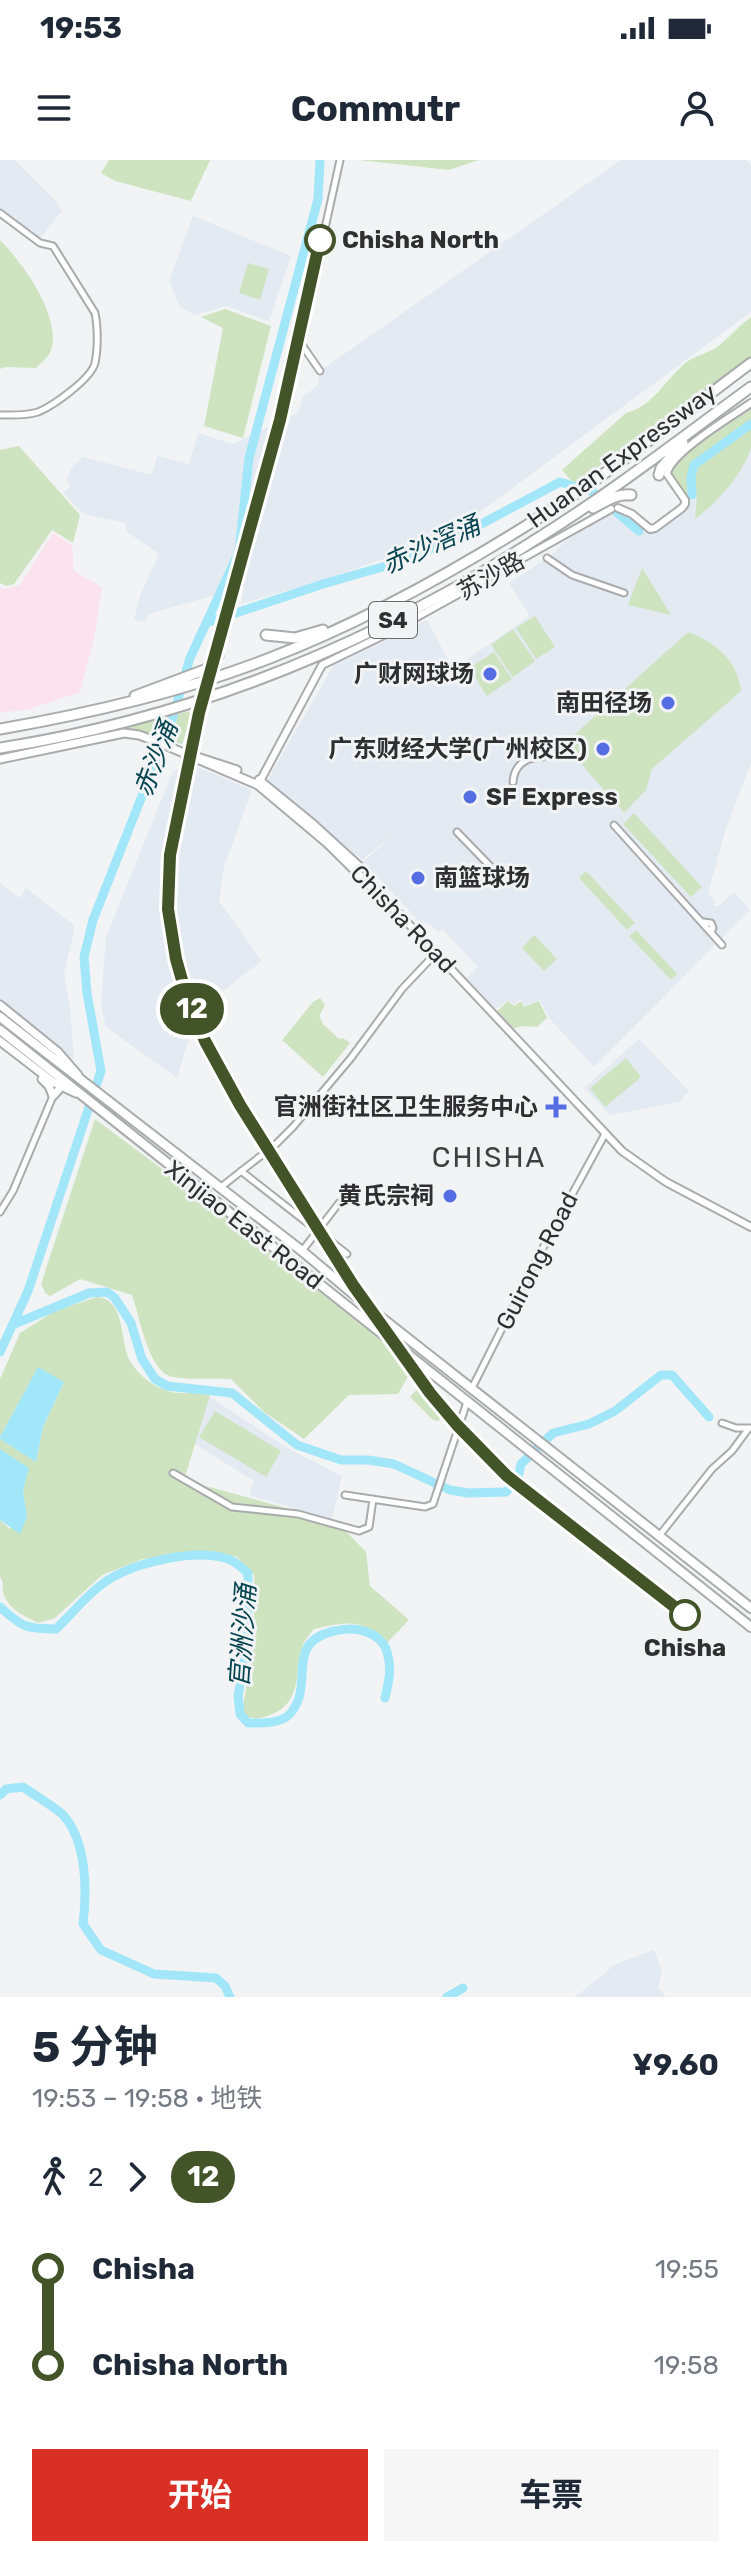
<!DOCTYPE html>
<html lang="zh">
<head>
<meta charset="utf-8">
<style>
	body { margin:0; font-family:Rubik,"Noto Sans SC",sans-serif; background:#f6f6f7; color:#1f2937; height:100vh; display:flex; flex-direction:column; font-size:30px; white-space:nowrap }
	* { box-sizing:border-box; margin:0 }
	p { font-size:26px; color:#747a83 }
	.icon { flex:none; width:44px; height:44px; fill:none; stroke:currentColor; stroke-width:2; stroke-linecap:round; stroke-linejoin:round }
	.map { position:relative; height:1837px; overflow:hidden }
	.panel { display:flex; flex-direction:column; background:#fff; flex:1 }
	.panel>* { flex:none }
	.badge { padding:0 16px; border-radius:26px; font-size:28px; line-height:52px }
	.map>.badge { position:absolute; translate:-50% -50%; box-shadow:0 0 0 4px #fff }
	.legs { display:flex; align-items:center; gap:12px; height:88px; padding:0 32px; font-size:26px }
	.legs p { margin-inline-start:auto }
	.headline { display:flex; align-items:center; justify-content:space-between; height:136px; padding:0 32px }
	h1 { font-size:44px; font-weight:700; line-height:60px }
	.cta { display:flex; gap:16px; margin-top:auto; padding:16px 32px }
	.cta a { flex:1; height:92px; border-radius:0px; background:#d93025; color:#fff; font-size:32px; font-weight:700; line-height:92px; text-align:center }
	.cta a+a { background:#f6f6f7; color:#1f2937 }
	ul { padding:0 32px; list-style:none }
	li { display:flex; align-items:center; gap:28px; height:96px; font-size:30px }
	li i { display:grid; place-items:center; width:12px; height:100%; margin:0 10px; background:currentColor }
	li i::after { content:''; width:20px; height:20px; margin:-10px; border:6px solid; border-radius:50%; background:#fff }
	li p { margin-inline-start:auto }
	li:first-child i { background:linear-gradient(#0000 50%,currentColor 0) }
	li:last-child i { background:linear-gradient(currentColor 50%,#0000 0) }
	.status { display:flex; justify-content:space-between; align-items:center; height:56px; padding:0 40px; background:#fff; direction:ltr }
	.status svg { height:22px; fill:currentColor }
	header { display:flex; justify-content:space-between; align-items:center; height:104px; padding:0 32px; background:#fff; font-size:36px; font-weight:700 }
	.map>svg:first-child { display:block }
	.commercial { fill:#fbe2ec }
	.built { fill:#e3eaf1 }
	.green { fill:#cee4c1 }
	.water { fill:#a1e7f9 }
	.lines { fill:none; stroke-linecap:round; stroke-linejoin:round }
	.river { stroke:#a1e7f9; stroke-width:9 }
	.minor-casing { stroke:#aaabac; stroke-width:9 }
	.tertiary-casing { stroke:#aaabac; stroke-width:10 }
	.secondary-casing { stroke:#aaabac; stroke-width:11 }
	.trunk-casing { stroke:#aaabac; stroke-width:12 }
	.motorway-casing { stroke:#aaabac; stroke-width:13 }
	.minor { stroke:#fff; stroke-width:5 }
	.tertiary { stroke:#fff; stroke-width:6 }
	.secondary { stroke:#fff; stroke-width:7 }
	.trunk { stroke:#fff; stroke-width:8 }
	.motorway { stroke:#fff; stroke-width:9 }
	.line-1-casing { stroke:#fff; stroke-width:18 }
	.line-1 { stroke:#435428; stroke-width:12 }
	.stop-1-dot { fill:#fff; stroke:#435428; stroke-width:4 }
	.poi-dot { fill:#556de3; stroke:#f2f3f4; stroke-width:3 }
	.labels { text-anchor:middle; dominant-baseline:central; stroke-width:6; stroke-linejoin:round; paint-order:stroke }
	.shield { fill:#f2f3f4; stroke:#6a6a6b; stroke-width:2 }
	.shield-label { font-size:22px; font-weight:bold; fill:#2f2f30 }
	.stop-label { font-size:24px; font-weight:bold; fill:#2f2f30; stroke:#f2f3f4; text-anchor:start }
	.street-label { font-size:24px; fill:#2f2f30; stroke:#f2f3f4 }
	.poi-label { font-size:24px; font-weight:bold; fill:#2f2f30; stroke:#f2f3f4; text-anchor:end }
	.water-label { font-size:26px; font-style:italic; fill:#064653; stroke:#f2f3f4 }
	.quarter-label { font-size:28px; letter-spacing:2px; fill:#3e3f40; stroke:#f2f3f4 }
</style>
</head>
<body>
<div class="status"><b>19:53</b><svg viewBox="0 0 49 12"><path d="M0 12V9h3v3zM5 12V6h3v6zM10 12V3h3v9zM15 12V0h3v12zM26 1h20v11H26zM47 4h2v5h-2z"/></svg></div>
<header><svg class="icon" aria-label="menu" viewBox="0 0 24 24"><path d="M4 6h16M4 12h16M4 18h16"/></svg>Commutr<svg class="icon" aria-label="person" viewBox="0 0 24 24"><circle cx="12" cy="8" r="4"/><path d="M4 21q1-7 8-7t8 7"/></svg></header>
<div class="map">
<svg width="751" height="1837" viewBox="0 0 751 1837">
	<rect width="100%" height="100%" fill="#f2f3f4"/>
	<path class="commercial" d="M 53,373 L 72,385 L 74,411 L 102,427 L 94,478 L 80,532 L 29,549 L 0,553 L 0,427 L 4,429 L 20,425 Z"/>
	<path class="built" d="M 0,0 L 15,0 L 52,37 L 62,51 L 39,80 L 0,51 Z
		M 621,0 L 746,0 L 751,5 L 751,152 L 473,357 L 403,392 L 329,418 L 241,444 L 244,427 L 148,454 L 145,462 L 134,460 L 141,433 L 159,394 L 127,372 L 125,363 L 87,355 L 78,349 L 64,333 L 71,326 L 66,320 L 72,307 L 83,297 L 152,315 L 157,296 L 189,304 L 198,273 L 233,284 L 299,252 L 303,237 L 318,225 L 320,211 Z
		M 193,56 L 291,96 L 269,161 L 226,146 L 195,155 L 180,147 L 169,121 Z
		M 751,245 L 751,603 L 725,671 L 708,734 L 716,742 L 713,746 L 719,746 L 734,732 L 750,750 L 594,907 L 549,858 L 540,840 L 524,846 L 521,838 L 514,845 L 508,840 L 496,849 L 467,818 L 478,807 L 442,769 L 439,772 L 427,763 L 420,762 L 363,702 L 402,667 L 362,700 L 267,621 L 333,506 L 427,460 L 463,528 L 454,508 L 530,456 L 509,423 L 550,396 L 567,380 L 614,351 L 625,353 L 644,369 L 650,371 L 683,351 L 687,346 L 685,292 Z
		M 193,605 L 252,630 L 224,707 L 219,741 L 262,801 L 197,851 L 177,918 L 106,867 L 101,844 L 106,777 L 173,611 Z
		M 0,723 L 19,738 L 26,728 L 75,766 L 64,814 L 70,847 L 74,900 L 0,840 Z
		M 639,879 L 689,931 L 679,942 L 610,955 L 584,928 Z
		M 210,1237 L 289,1289 L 342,1316 L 332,1359 L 249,1335 L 254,1321 L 195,1284 Z
		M 654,1790 L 662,1811 L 658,1828 L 666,1837 L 575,1837 L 616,1804 Z"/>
	<path class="green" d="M 109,0 L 210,0 L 191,41 L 115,21 L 101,13 Z
		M 359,0 L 479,0 L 449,10 Z
		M 0,80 C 22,102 62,157 51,190 C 49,197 41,203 36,208 L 5,207 L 0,209 Z
		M 248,103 L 269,109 L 260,140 L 239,133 Z
		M 225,149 L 271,166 L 243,278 L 204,266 L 223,168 L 201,157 Z
		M 751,157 L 751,197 L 574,324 L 562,310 L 626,253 C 653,246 664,222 684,204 C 695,195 708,194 717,187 C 729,178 739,166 751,157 Z
		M 751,246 L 751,260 L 696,298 C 682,315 691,322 687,340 L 670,312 C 677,293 732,260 751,246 Z
		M 751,267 C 751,273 751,281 751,287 C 744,313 717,343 695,359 L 697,336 L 693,324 L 696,307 Z
		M 19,286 L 80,355 L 73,383 L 52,370 L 14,424 L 6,426 L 0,423 L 0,290 Z
		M 642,408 L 671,455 L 628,445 Z
		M 535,456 L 555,487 L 536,499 L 516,468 Z
		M 513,469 L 535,501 L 513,517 L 491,485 Z
		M 688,472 C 715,482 738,500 741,531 L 652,609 L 646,630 L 624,653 L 564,584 Z
		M 494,492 L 512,519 L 487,536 L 469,508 Z
		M 194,550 L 182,584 L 130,568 L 135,565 Z
		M 634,653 L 702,727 L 691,737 L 623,664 Z
		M 586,711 L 635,763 L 627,770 L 579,718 Z
		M 636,770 L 677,814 L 671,820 L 629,776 Z
		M 534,775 L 557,799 L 544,811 L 522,788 Z
		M 320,838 L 325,845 L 319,856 L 323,864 L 339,879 L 343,878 L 350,883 L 323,917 L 282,880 L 313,842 Z
		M 508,841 L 514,846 L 521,841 L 524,847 L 539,841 L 547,858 L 537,867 L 522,866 L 512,869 L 497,851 Z
		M 626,898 L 641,917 L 605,947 L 590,928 Z
		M 95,959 L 193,1032 L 414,1206 L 398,1234 L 349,1235 L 304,1279 L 264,1252 L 231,1219 C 212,1218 191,1220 173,1217 C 148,1212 140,1157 132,1135 L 80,1119 L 50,1136 L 46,1134 L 41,1124 Z
		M 97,1137 C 128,1140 118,1184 132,1204 C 142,1219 160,1232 179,1233 C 190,1234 199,1231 210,1236 L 184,1320 L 337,1362 L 366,1392 L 370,1426 L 409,1460 L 386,1484 C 364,1457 345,1462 314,1469 C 310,1474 305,1479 303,1485 C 293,1513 304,1542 270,1555 C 261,1559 254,1559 245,1556 L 242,1551 C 251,1505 256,1461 254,1415 L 237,1397 L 214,1391 L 143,1399 L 102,1415 L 55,1458 L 38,1463 C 22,1455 0,1445 3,1423 L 0,1416 L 0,1360 L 10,1369 L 27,1357 L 23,1331 L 28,1308 L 0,1289 L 0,1279 L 36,1302 L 43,1267 L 64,1222 L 38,1208 L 0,1277 L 0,1219 L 20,1173 L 55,1151 Z
		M 425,1220 L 453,1246 L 438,1261 L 433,1260 L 410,1237 Z
		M 215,1251 L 281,1291 L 266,1317 L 199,1277 Z"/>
	<path class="water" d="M 38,1207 L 64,1222 L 43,1267 L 36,1302 L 0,1279 L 0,1277 Z
		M 0,1289 L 29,1308 L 23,1331 L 27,1357 L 20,1374 L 0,1360 Z"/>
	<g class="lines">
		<path class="river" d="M 692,335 L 691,317 L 694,305 L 751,264
			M 206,463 L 323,424 L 407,400 L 455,378 L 560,322 L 593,332 L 639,371
			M 12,1165 L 89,1133 L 107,1132 L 115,1138 L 131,1163 L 142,1199 L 155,1219 L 167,1226 L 232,1233 L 297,1285 L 341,1300 L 368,1300 L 394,1304 L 450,1330 L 468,1333 L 506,1332 L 518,1318 L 521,1304 L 553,1273 L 589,1264 L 615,1251 L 661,1215 L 672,1215 L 709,1257
			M 0,1192 L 28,1131 L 101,911 L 87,833 L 84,797 L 93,760 L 172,560 L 190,498 L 239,392 L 249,298 L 318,39 L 320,0
			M 0,1447 C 22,1467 26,1469 56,1469 C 71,1455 85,1437 101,1425 C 129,1403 194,1388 228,1399 C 235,1401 242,1408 248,1413 L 248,1481 L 238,1536 L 240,1554 L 248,1563 C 261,1563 279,1564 289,1555 C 317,1525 282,1483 334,1471 C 345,1469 353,1468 364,1471 C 376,1475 386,1483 388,1496 C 392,1511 388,1524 385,1538
			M 0,1635 L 6,1629 L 23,1627 C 33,1634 58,1649 64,1656 C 87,1683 87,1731 83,1764 L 101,1790 L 154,1814 L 216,1818 L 225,1826 L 230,1837
			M 447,1837 L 463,1828"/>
		<g class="minor-casing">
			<path id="minor" d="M 0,53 L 40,83 L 53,86 L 95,153 C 98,167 98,189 95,203 C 91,219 53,246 38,252 C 25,256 13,255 0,255
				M 320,211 L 300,182 L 340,0
				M 547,398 L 572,415 L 624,433
				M 513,622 C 514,605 526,597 542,597
				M 614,665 L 722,785
				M 457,672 L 493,709
				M 703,762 L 711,763 L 713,768 L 711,772
				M 241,1011 L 347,1094
				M 221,1027 L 276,984 L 293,967 L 351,898 L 402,829 L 436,793
				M 0,1052 L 13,1031 L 53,936
				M 302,1091 L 339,1043
				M 472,1228 L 539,1095 L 605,974
				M 722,1263 L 736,1268 L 750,1268
				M 173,1313 L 232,1347 L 298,1354 L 359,1371 L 369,1367 L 373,1339
				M 345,1335 L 425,1347 L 433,1344 L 467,1242
				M 659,1376 L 712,1309 L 732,1291 L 749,1268"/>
		</g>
		<g class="tertiary-casing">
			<path id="tertiary" d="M 618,348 L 632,354 L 650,369 L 655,368 L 682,348 L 685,344 L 685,340 L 667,314 C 670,293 732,256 751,243
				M 258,625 L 322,505 L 390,472 L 611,349
				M 403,758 L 622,991 L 666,1022 L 751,1067"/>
		</g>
		<g class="secondary-casing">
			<path id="secondary" d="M 188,594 L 237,610
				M 0,599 L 124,573 L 139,575 L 158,582 L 258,625 L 327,683 L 403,758
				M 259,620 L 313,664 L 359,706
				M 0,845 L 58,892 L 78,915
				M 0,881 L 53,922 L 76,933
				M 42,919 L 49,926 L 53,936 L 61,927"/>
		</g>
		<g class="trunk-casing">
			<path id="trunk" d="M 0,857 L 302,1091 L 383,1159 L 751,1448
				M 0,870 L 751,1467"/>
		</g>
		<g class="motorway-casing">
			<path id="motorway" d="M 659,315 L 661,308 L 683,283
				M 593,348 C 605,342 617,333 631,335
				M 266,475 L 295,478 L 323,470
				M 135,536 L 207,509 L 218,496
				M 0,569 C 92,553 183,532 270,498 C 364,462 455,411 540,357 C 613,311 681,255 751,203
				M 0,588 C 193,558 374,483 538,378 C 612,332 681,278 751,227"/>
		</g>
		<use href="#minor" class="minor"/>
		<use href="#tertiary" class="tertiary"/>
		<use href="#secondary" class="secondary"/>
		<use href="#trunk" class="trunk"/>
		<use href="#motorway" class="motorway"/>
	</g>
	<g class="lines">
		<g class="line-1-casing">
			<path id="line-1" d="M 320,80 L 280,260 L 199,553 L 170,695 L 168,749 L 176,799 L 188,841 L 205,881 L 240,945 L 353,1125 L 430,1233 L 457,1265 L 507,1316 L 685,1455"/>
		</g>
		<use href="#line-1" class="line-1"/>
	</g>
	<g class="stop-1-dot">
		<circle cx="320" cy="80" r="14"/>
		<circle cx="685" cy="1455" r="14"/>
	</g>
	<g class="poi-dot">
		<circle cx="490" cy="514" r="8"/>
		<circle cx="668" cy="543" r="8"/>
		<circle cx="603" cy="589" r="8"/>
		<circle cx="470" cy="637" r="8"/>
		<circle cx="418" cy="718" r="8"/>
		<path d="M552 935h8v8h8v8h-8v8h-8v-8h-8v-8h8z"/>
		<circle cx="450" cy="1036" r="8"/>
	</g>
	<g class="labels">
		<rect class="shield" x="369" y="442" width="48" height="36" rx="6"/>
		<g class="shield-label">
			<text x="393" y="460">S4</text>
		</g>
		<g class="stop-label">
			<text x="342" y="80">Chisha North</text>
			<text x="685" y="1488" text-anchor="middle">Chisha</text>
		</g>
		<g class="street-label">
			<text transform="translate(622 296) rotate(-36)">Huanan Expressway</text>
			<text transform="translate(491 416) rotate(-29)">苏沙路</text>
			<text transform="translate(403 759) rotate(46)">Chisha Road</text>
			<text transform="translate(244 1065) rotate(38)">Xinjiao East Road</text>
			<text transform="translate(537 1101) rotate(-63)">Guirong Road</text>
		</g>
		<g class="poi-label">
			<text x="474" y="514">广财网球场</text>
			<text x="652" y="543">南田径场</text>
			<text x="587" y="589">广东财经大学(广州校区)</text>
			<text x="486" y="637" text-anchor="start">SF Express</text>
			<text x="434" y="718" text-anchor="start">南篮球场</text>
			<text x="538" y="947">官洲街社区卫生服务中心</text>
			<text x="434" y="1036">黄氏宗祠</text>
		</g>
		<g class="water-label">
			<text transform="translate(431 385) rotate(-24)">赤沙滘涌</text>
			<text transform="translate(156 599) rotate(-69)">赤沙涌</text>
			<text transform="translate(243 1476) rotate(-86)">官洲沙涌</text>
		</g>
		<g class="quarter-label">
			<text x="489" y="997">CHISHA</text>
		</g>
	</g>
</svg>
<b class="badge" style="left:192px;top:849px;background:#435428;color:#fff">12</b>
</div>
<section class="panel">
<div class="headline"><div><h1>5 分钟</h1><p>19:53 – 19:58 · 地铁</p></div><b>¥9.60</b></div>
<div class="legs"><svg class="icon" aria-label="walk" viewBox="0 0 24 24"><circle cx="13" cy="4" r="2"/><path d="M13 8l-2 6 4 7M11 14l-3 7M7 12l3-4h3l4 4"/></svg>2<svg class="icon" aria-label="forward" viewBox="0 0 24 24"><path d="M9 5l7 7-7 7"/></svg><b class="badge" style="background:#435428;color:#fff">12</b></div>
<ul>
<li><i style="color:#435428"></i><b>Chisha</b><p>19:55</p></li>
<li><i style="color:#435428"></i><b>Chisha North</b><p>19:58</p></li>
</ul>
<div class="cta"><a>开始</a><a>车票</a></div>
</section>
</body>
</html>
